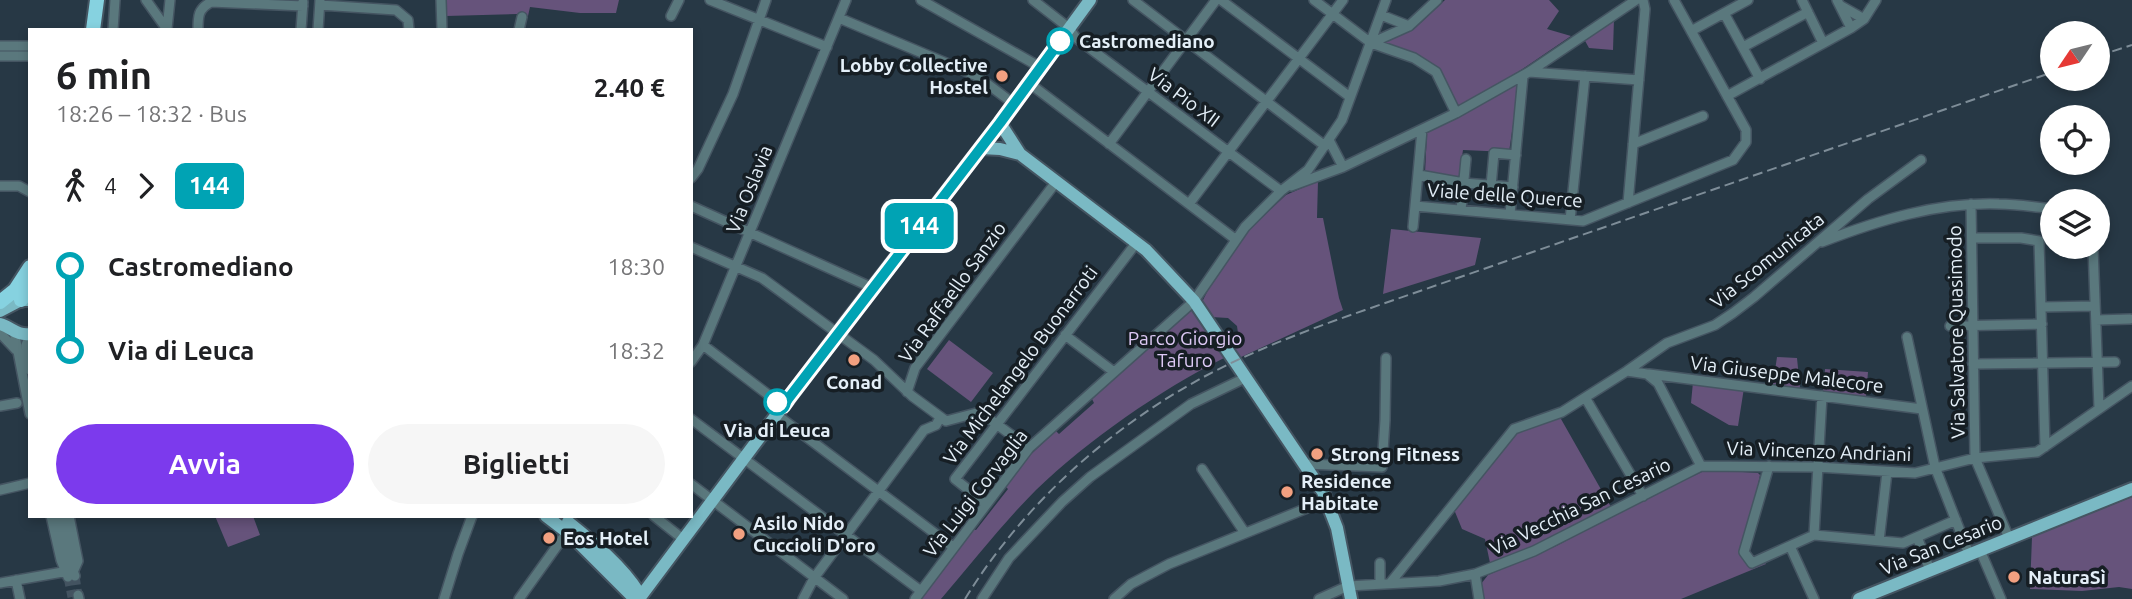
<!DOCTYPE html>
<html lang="it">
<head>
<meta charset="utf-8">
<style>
	body { margin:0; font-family:Ubuntu,sans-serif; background:#f6f6f6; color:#202124; height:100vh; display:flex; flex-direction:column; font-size:26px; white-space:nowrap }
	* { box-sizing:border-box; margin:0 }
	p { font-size:23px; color:#757577 }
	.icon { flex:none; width:38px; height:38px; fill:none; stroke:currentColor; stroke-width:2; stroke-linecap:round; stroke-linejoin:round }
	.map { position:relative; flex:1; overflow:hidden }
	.drawer { position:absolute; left:28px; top:28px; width:665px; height:490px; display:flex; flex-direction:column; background:#fff; border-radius:0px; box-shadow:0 4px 10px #0003 }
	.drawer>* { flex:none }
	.badge { padding:0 14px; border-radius:10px; font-size:24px; line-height:46px }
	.needle { width:46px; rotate:235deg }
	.fabs { position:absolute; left:2040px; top:21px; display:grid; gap:14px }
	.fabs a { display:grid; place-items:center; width:70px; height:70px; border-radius:50%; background:#fff; box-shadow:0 4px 10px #0003; font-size:35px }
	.map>.badge { position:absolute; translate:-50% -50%; box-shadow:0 0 0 4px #fff }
	.legs { display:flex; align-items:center; gap:10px; height:77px; padding:0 28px; font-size:23px }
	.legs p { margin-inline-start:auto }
	.summary { display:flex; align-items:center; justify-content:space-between; height:119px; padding:0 28px }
	h1 { font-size:38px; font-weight:600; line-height:52px }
	.action { display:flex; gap:14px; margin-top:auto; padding:14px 28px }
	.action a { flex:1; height:80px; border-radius:42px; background:#7c3aed; color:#fff; font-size:28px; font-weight:600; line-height:80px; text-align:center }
	.action a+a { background:#f6f6f6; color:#202124 }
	ul { padding:0 28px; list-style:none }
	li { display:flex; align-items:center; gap:24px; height:84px; font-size:26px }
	li i { display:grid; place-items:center; width:10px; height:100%; margin:0 9px; background:currentColor }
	li i::after { content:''; width:18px; height:18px; margin:-9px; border:5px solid; border-radius:50%; background:#fff }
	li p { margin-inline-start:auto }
	li:first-child i { background:linear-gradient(#0000 50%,currentColor 0) }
	li:last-child i { background:linear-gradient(currentColor 50%,#0000 0) }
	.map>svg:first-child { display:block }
	.green { fill:#66537b }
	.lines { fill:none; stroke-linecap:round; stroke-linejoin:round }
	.minor-tunnel { stroke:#435360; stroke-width:9; stroke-dasharray:9 4.5; stroke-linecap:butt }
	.minor-casing { stroke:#455562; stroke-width:12 }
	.major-casing { stroke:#455562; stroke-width:16 }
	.highway-casing { stroke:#455562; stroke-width:18 }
	.minor { stroke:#5a787d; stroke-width:9 }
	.major { stroke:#7ab9c4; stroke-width:12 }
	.highway { stroke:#86d2e0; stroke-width:14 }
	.rail { stroke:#7e8d98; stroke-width:2; stroke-dasharray:10 5; stroke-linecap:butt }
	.line-1-casing { stroke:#fff; stroke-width:16 }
	.line-1 { stroke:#00a3b4; stroke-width:10 }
	.stop-1-dot { fill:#fff; stroke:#00a3b4; stroke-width:3.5 }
	.poi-dot { fill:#f2a080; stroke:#161e24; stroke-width:2.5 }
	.labels { text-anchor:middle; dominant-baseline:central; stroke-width:7; stroke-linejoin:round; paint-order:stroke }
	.stop-label { font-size:19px; font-weight:bold; fill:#e4eff8; stroke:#161e24; text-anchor:start }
	.poi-label { font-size:19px; font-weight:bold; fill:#e4eff8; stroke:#161e24; text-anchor:start }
	.street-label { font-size:19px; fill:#e4eff8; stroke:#161e24 }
	.park-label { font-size:19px; fill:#ddc9f5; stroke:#161e24 }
</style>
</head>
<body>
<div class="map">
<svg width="2132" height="599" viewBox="0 0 2132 599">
	<rect width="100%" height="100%" fill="#273845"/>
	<path class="green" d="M 446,0 L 619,0 L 616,13 L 580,13 L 530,7 L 528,16 L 517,14 L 446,16 Z
		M 1445,0 L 1549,0 L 1559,11 L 1547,29 L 1571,36 L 1521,70 L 1457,108 C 1434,60 1432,62 1383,43 L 1413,30 Z
		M 1614,19 L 1613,50 L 1589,48 L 1584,39 Z
		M 1516,84 L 1518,91 L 1509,152 L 1463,150 L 1459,177 L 1425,173 L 1427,132 L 1456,119 Z
		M 1318,181 L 1317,218 L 1323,218 L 1339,298 L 1343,310 L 1239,358 L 1234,351 L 1239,340 L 1237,326 L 1228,318 L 1211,317 L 1202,302 L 1213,280 L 1241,237 L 1286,195 Z
		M 1391,229 L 1481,238 L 1475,265 L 1383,294 Z
		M 1190,311 L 1193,311 L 1224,358 C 1160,390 1088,440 1036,490 C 1002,524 972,563 941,599 L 920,599 L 973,529 L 976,530 L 1008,489 L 1005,486 L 1027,458 L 1056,431 L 1059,434 L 1094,403 L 1092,399 Z
		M 949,340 L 993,373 L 971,402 L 927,369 Z
		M 1777,357 L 1797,358 L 1800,388 L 1773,384 Z
		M 1825,369 L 1868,372 L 1866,397 L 1823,392 Z
		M 1693,382 L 1744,388 L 1738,426 L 1729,425 L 1691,403 Z
		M 1554,417 L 1561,419 L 1611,507 L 1531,547 L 1490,563 L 1485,539 L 1462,529 L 1453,507 L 1519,430 Z
		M 1711,470 L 1758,473 L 1760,475 L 1743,558 L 1764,561 L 1766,564 L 1681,599 L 1482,599 L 1481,584 L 1488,575 L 1556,546 L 1660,492 L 1702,472 Z
		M 2132,497 L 2132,589 L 2119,587 L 2082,591 L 2030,589 L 2032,537 Z
		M 215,516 L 253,516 L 260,535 L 228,547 Z"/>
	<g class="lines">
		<path class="minor-tunnel" d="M 75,576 L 78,595
			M 68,577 L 72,597"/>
		<g class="minor-casing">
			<path id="minor" d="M 146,0 L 166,28 L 165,30
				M 441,0 L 442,30
				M 710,0 L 827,47
				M 921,0 L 1040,67
				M 1033,0 L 1069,28 L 1076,38 L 1281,191
				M 1133,0 L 1325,146
				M 1221,0 L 1350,97
				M 1314,0 L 1371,43 L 1414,58 L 1436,72 L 1456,113
				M 1802,0 L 1823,43
				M 1837,0 L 1851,28
				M 320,5 L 396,10 L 408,20 L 409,30
				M 1841,6 L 1864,19
				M 1724,13 L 1760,79
				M 1381,15 L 1409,26
				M 671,16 L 679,0
				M 839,18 L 977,76 L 1014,104
				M 167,29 L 170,0
				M 113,30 L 115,0
				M 198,30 C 198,16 198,9 211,2 L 303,6
				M 301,30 L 303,2
				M 318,30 L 320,0
				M 519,30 L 522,17
				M 1691,31 L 1748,0
				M 1371,43 L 1409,26 L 1437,0
				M 0,46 L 30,46
				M 1743,47 L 1808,12
				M 0,56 L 30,56
				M 1529,72 L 1639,80
				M 1029,83 L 1235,239
				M 1727,96 L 1851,28 L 1864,19 L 1876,0
				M 1329,140 L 1343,167
				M 1109,144 L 1216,0
				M 1633,144 L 1703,116
				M 1419,175 L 1464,183 L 1513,187
				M 691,178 L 698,169 L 733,94 L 766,0
				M 0,186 L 19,186 L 30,192
				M 1291,186 L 1343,167 L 1456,113 L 1529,72 L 1636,0
				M 1491,186 L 1494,153 L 1516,155
				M 1628,203 L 1645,9 L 1643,0
				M 1189,204 L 1343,0
				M 1971,204 L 1975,458 L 2009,538
				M 691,206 L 873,288
				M 1415,206 L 1583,221 L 1733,160 L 1746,142 L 1746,130 L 1674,0
				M 1461,210 L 1466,159
				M 1510,214 L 1523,76
				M 1570,220 L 1585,76
				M 1413,227 L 1422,130
				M 1972,238 L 2021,238 L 2039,241 L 2045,447
				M 1822,242 C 1879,220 1938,202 1999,204 C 2017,204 2035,207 2053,209
				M 691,247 L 762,278 L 874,360 L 912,396 L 946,421 L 980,412 L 1029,448
				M 2093,247 L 2099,408
				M 2042,307 L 2095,306
				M 2096,320 L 2130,319
				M 1950,326 L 2042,324
				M 14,331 L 30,414
				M 0,333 L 16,350
				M 1065,335 L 1114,372
				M 30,336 L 26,345 L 30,370
				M 1907,337 L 1935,467 L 1969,554
				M 703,345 L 783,406
				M 691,362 L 703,345 L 846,0
				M 1973,364 L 2115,362
				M 1649,374 L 1922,409
				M 907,392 L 915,368 L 1056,182
				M 1586,399 L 1643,496
				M 0,406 L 17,403
				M 777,415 L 953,547
				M 691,419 L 921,591
				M 1305,464 L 1382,467 L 1385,420 L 1386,358
				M 1701,466 L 1658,383 L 1647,374 L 1627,371 L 1667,343 L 1715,325 L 1733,313 L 1754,297 L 1868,199 L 1921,160
				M 1769,466 L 1744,552 L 1752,563 L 1814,535 L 1903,543 L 1956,520
				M 1202,469 L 1245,533
				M 691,484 L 843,599
				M 0,490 L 30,483
				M 985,503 L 955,479 L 1137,242
				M 51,516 L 61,560 L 68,577
				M 60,516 L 69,561 L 75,576
				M 654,516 L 683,539
				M 1814,535 L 1822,396
				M 1917,537 L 1930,570
				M 1879,541 L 1887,472
				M 1790,546 L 1814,599
				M 1980,550 L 2001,599
				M 1475,574 L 1479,599
				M 16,580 L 20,599
				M 1391,582 L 1514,429 L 1562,412 L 1627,371
				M 0,583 L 74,570 L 78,561 L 69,516
				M 1380,583 L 1380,563
				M 78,595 L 79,599
				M 444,599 L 458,554 L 472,516
				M 519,599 L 567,532
				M 803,599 L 814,578 L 924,430 L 936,425 L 940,418
				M 915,599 L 1029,448 L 1194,301 L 1245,227 L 1281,191 L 1308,170 L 1342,120 L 1386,0
				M 982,599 L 1009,558 L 1062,502 L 1090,477 L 1191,404 L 1245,378
				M 1114,599 L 1131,584 L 1169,564 L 1327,500
				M 1319,599 L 1348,586 L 1439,581 L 1475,574 L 1534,551 L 1701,466 L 1817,467 L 1915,473 L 1975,458 L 2037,452 L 2132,386"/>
		</g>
		<g class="major-casing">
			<path id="major" d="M 1000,123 L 1020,154 L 1146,250 L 1194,301 L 1323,492 L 1337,528 L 1351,599
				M 981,148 L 1000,149 L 1020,154
				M 0,311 L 21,300 L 30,300
				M 0,324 C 11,327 17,336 30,334
				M 546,516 L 572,536 L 635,599
				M 568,522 C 593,542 622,566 639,593
				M 641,596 L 846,322 L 1000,123 L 1090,0
				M 1859,599 L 2132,489"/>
		</g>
		<g class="highway-casing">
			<path id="highway" d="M 93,30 L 97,0
				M 21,300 L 30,288
				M 0,302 L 15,290 L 30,267"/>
		</g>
		<use href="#minor" class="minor"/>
		<use href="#major" class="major"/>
		<use href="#highway" class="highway"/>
		<path class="rail" d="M 2098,56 L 2132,45
			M 965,599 C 1024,503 1113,424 1213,372 C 1262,347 1313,328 1365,310 L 2053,72"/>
	</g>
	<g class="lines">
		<g class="line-1-casing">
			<path id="line-1" d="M 777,402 L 783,406 L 788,399 L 1000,123 L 1060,41"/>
		</g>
		<use href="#line-1" class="line-1"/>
	</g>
	<g class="stop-1-dot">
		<circle cx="1060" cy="41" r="12"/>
		<circle cx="777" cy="402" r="12"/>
	</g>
	<g class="poi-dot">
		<circle cx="1002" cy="76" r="7"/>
		<circle cx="854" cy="360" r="7"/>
		<circle cx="1317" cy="454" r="7"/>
		<circle cx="1287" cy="492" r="7"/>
		<circle cx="739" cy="534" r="7"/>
		<circle cx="549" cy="538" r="7"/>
		<circle cx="2014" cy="577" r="7"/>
	</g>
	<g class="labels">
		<g class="stop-label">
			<text x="1079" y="41">Castromediano</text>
			<text x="777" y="430" text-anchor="middle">Via di Leuca</text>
		</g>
		<g class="poi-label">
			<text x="988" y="65" text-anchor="end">Lobby Collective<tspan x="988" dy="22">Hostel</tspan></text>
			<text x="854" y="382" text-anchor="middle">Conad</text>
			<text x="1331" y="454">Strong Fitness</text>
			<text x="1301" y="481">Residence<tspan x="1301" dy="22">Habitate</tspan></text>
			<text x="753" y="523">Asilo Nido<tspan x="753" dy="22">Cuccioli D'oro</tspan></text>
			<text x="563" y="538">Eos Hotel</text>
			<text x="2028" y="577">NaturaSì</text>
		</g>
		<g class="street-label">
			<text transform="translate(1184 97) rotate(37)">Via Pio XII</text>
			<text transform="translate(749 189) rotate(-68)">Via Oslavia</text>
			<text transform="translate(1505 195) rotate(4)">Viale delle Querce</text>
			<text transform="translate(1767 260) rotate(-39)">Via Scomunicata</text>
			<text transform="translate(952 292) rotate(-54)">Via Raffaello Sanzio</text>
			<text transform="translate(1956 332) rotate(-91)">Via Salvatore Quasimodo</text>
			<text transform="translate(1020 365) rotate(-53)">Via Michelangelo Buonarroti</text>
			<text transform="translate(1787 374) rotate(7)">Via Giuseppe Malecore</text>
			<text transform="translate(1819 451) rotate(2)">Via Vincenzo Andriani</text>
			<text transform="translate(975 493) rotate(-52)">Via Luigi Corvaglia</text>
			<text transform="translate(1580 506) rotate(-26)">Via Vecchia San Cesario</text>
			<text transform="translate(1941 545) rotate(-22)">Via San Cesario</text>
		</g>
		<g class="park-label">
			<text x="1185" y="338">Parco Giorgio<tspan x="1185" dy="22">Tafuro</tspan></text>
		</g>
	</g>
</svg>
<div class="fabs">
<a><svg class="needle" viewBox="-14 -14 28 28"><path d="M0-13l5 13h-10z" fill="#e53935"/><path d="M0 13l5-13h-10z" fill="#757577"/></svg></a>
<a><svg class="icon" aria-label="locate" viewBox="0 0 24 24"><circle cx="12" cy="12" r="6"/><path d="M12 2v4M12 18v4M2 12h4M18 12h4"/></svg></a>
<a><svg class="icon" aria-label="layers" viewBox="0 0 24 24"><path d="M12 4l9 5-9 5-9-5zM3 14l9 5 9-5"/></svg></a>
</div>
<b class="badge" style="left:919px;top:226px;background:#00a3b4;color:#fff">144</b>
<section class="drawer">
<div class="summary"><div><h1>6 min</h1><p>18:26 – 18:32 · Bus</p></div><b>2.40 €</b></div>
<div class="legs"><svg class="icon" aria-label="walk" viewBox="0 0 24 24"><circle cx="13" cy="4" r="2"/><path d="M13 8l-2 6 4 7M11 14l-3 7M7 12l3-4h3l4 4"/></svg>4<svg class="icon" aria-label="forward" viewBox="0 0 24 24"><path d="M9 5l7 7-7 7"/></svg><b class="badge" style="background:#00a3b4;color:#fff">144</b></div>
<ul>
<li><i style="color:#00a3b4"></i><b>Castromediano</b><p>18:30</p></li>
<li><i style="color:#00a3b4"></i><b>Via di Leuca</b><p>18:32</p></li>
</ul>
<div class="action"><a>Avvia</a><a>Biglietti</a></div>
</section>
</div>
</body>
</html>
